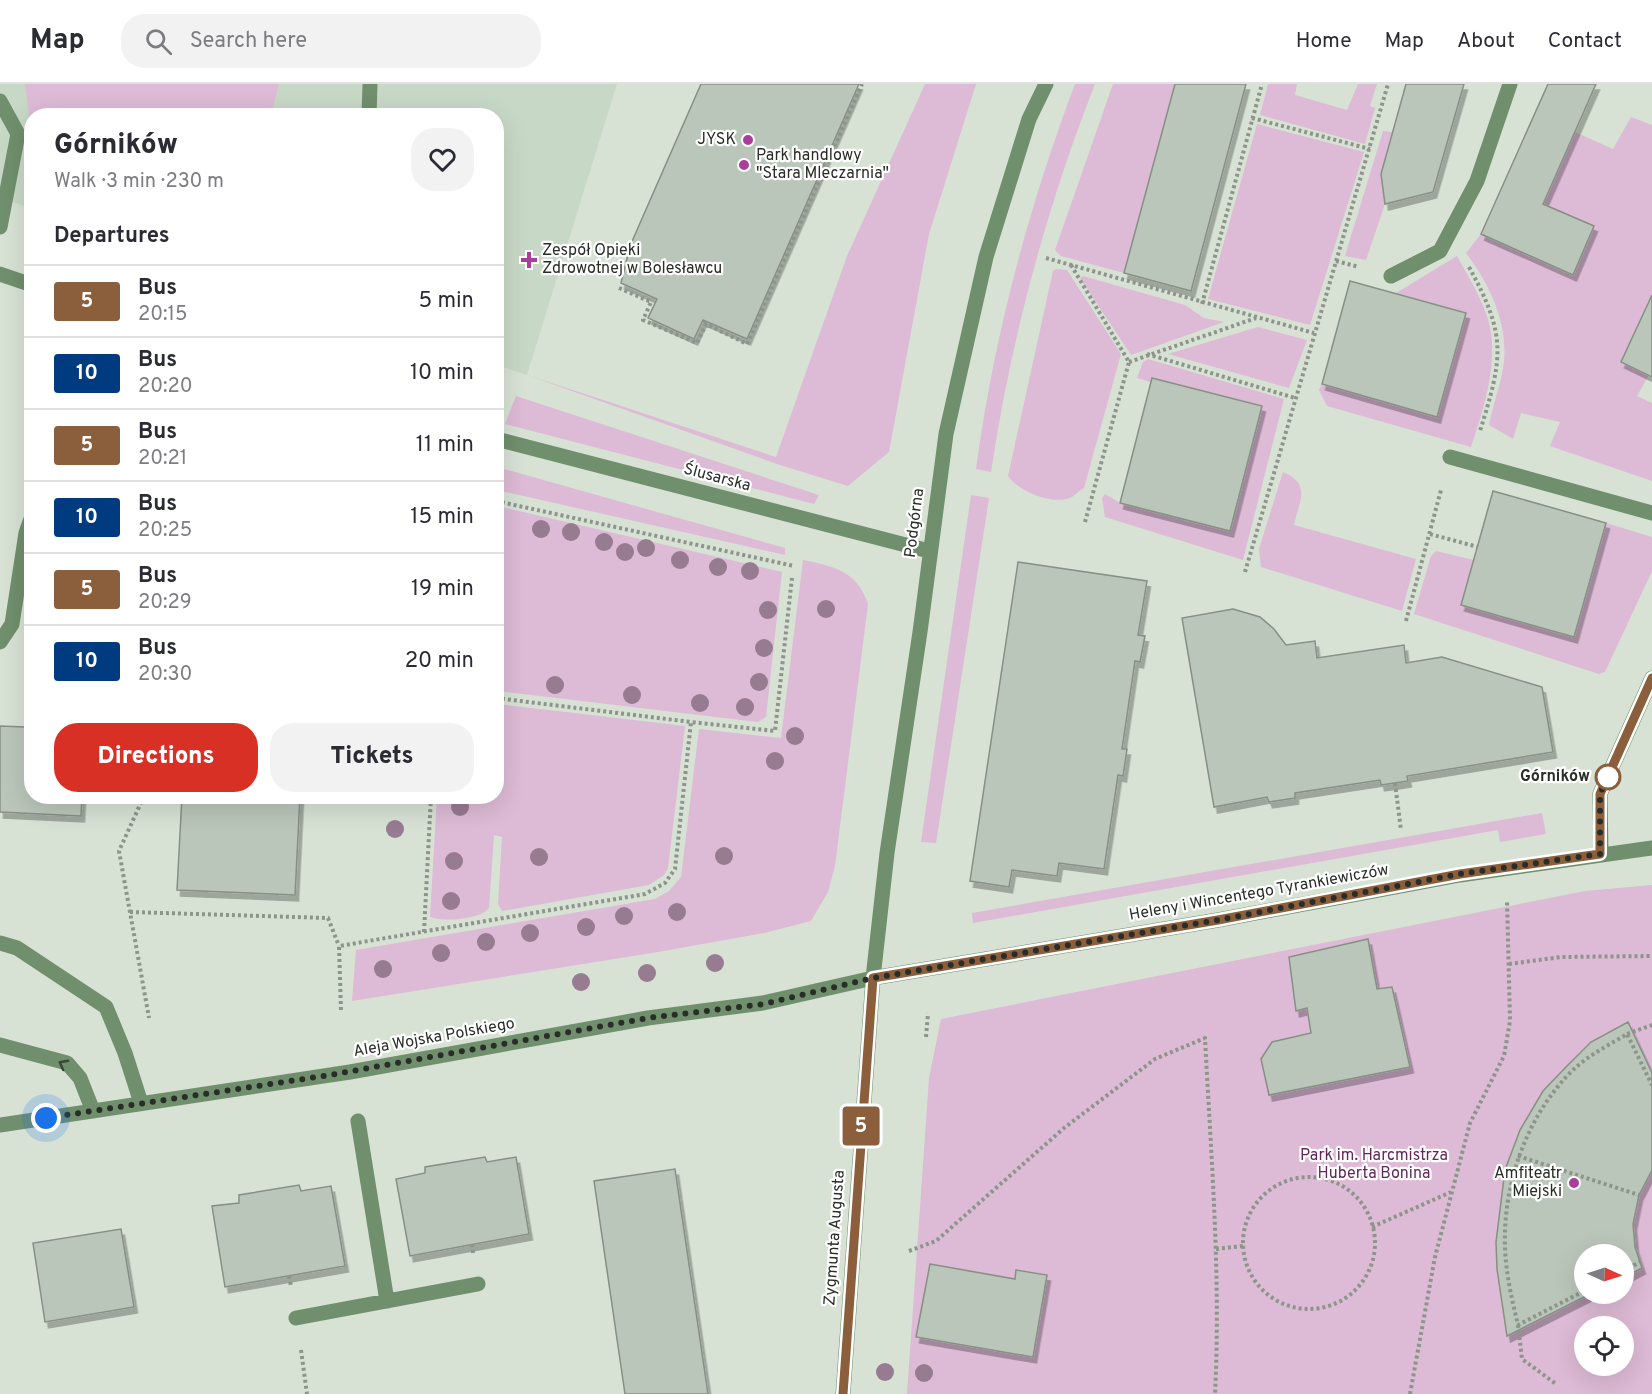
<!DOCTYPE html>
<html lang="en">
<head>
<meta charset="utf-8">
<style>
	body { margin:0; font-family:Overpass,sans-serif; background:#f2f2f3; color:#2b2b33; height:100vh; display:flex; flex-direction:column; font-size:22px; white-space:nowrap }
	* { box-sizing:border-box; margin:0 }
	p { font-size:20px; color:#7c7c81 }
	.icon { flex:none; width:33px; height:33px; fill:none; stroke:currentColor; stroke-width:2; stroke-linecap:round; stroke-linejoin:round }
	.map { position:relative; flex:1; overflow:hidden }
	.side { position:absolute; left:24px; top:24px; width:480px; height:696px; display:flex; flex-direction:column; background:#fff; border-radius:24px; box-shadow:0 6px 24px #0002 }
	.side>* { flex:none }
	.badge { padding:0 12px; border-radius:4px; font-size:21px; line-height:39px }
	.needle { width:39px; rotate:93deg }
	.controls { position:absolute; left:1574px; top:1160px; display:grid; gap:12px }
	.controls a { display:grid; place-items:center; width:60px; height:60px; border-radius:50%; background:#fff; box-shadow:0 6px 24px #0002; font-size:30px }
	.you { position:absolute; width:30px; height:30px; margin:-15px; border:4px solid #fff; border-radius:50%; background:#1a73e8; box-shadow:0 0 0 9px #1a73e833 }
	.map>.badge { position:absolute; translate:-50% -50%; box-shadow:0 0 0 3px #fff }
	h2 { padding:0 30px; font-size:22px; line-height:54px }
	.round { display:grid; place-items:center; flex:none; width:63px; height:63px; border-radius:24px; background:#f2f2f3 }
	.headline { display:flex; align-items:center; justify-content:space-between; height:102px; padding:0 30px }
	h1 { font-size:28px; font-weight:800; line-height:45px }
	.cta { display:flex; gap:12px; margin-top:auto; padding:12px 30px }
	.cta a { flex:1; height:69px; border-radius:24px; background:#d93025; color:#fff; font-size:24px; font-weight:800; line-height:69px; text-align:center }
	.cta a+a { background:#f2f2f3; color:#2b2b33 }
	ul { padding:0; list-style:none }
	li { display:flex; align-items:center; gap:18px; height:72px; padding:0 30px; border-top:2px solid #e1e1e2 }
	li div { flex:1 }
	li b { display:block; font-size:22px }
	li em { font-style:normal }
	li .badge { min-width:66px; font-weight:700; text-align:center }
	header { display:flex; align-items:center; gap:36px; box-sizing:border-box; height:84px; padding:0 30px; background:#fff; border-bottom:2px solid #e1e1e2 }
	header strong { font-size:28px }
	nav { display:flex; gap:33px; margin-inline-start:auto; font-size:21px }
	.search { width:420px; height:54px; background:#f2f2f3; display:flex; align-items:center; gap:15px; box-sizing:border-box; padding:0 21px; border-radius:24px; color:#7c7c81; font-size:22px }
	.map>svg:first-child { display:block }
	.built { fill:#c8d8c6 }
	.green { fill:#ddbad5; fill-rule:evenodd }
	.building { fill:#bbc6ba; stroke:#869085; stroke-width:1.5; filter:url(#shadow) }
	.lines { fill:none; stroke-linecap:round; stroke-linejoin:round }
	.path { stroke:#8d958b; stroke-width:4; stroke-dasharray:3 3; stroke-linecap:butt }
	.minor { stroke:#708f6c; stroke-width:15 }
	.tree { fill:#977b91 }
	.oneway { stroke:#3a4639 }
	.line-casing { stroke:#fff; stroke-width:14 }
	.line { stroke:#8b5e3c; stroke-width:9 }
	.walk { stroke:#282d28; stroke-width:6; stroke-dasharray:0 10.8 }
	.poi-dot { fill:#ab3d9b; stroke:#fff; stroke-width:2 }
	.stop-dot { fill:#fff; stroke:#8b5e3c; stroke-width:3 }
	.labels { text-anchor:middle; dominant-baseline:central; stroke-width:4.5; stroke-linejoin:round; paint-order:stroke }
	.poi-label { font-size:16px; fill:#282d28; stroke:#fff; text-anchor:end }
	.street-label { font-size:16px; fill:#282d28; stroke:#fff }
	.stop-label { font-size:16px; font-weight:bold; fill:#282d28; stroke:#fff; text-anchor:end }
	.park-label { font-size:16px; fill:#63265a; stroke:#fff }
</style>
</head>
<body>
<header>
<strong>Map</strong>
<div class="search"><svg class="icon" aria-label="search" viewBox="0 0 24 24"><circle cx="10" cy="10" r="6"/><path d="M15 15l6 6"/></svg>Search here</div>
<nav><a>Home</a><a>Map</a><a>About</a><a>Contact</a></nav>
</header>
<div class="map">
<svg width="1652" height="1310" viewBox="0 0 1652 1310">
	<defs>
		<filter id="shadow"><feDropShadow dx="3.5" dy="6" stdDeviation="0" flood-color="#0004"/></filter>
	</defs>
	<rect width="100%" height="100%" fill="#d7e2d5"/>
	<path class="built" d="M 0,0 L 617,0 L 527,291 L 497,281 L 496,32 L 32,32 L 31,124 L 0,114 Z"/>
	<path class="green" d="M 25,0 L 279,0 L 271,31 L 183,32 L 174,28 L 172,32 L 32,32 L 31,48 Z
		M 925,0 L 976,0 L 929,150 L 889,368 L 848,402 L 777,380 L 527,291 L 776,373 L 847,172 Z
		M 1075,0 L 1095,0 C 1046,125 1011,255 991,388 L 976,385 C 994,252 1028,125 1075,0 Z
		M 1113,0 L 1175,0 L 1124,189 L 1061,172 L 1055,166 Z
		M 1268,0 L 1297,0 L 1295,11 L 1347,26 L 1358,0 L 1377,0 L 1370,22 L 1375,24 L 1365,60 L 1260,31 Z
		M 1631,33 L 1652,41 L 1652,211 L 1621,278 L 1649,291 L 1637,312 L 1652,319 L 1652,397 L 1550,362 L 1560,338 L 1521,329 L 1513,355 L 1489,341 C 1493,320 1502,298 1504,277 C 1508,239 1489,199 1466,169 L 1481,150 L 1573,191 L 1594,142 L 1543,120 L 1575,48 L 1613,65 Z
		M 1257,40 L 1364,68 L 1310,241 L 1208,215 Z
		M 1383,47 L 1392,48 L 1381,90 L 1385,120 L 1366,176 L 1345,172 Z
		M 1457,172 C 1471,198 1491,228 1492,258 C 1494,294 1482,329 1471,363 L 1327,322 L 1319,306 L 1322,300 L 1437,332 L 1466,229 L 1396,209 Z
		M 1056,185 L 1067,186 L 1121,270 L 1084,404 C 1080,406 1076,410 1072,413 C 1053,422 1019,408 1008,392 L 1053,187 Z
		M 1083,192 L 1185,221 L 1204,234 L 1224,238 L 1131,271 L 1080,194 Z
		M 1258,243 L 1307,256 L 1289,304 L 1168,270 Z
		M 1148,275 L 1284,315 L 1243,476 L 1105,433 L 1102,414 L 1105,410 L 1120,419 L 1230,447 L 1262,322 L 1152,294 L 1151,298 L 1137,294 L 1143,278 Z
		M 516,312 L 819,411 L 814,420 L 505,340 Z
		M 497,383 L 785,464 L 785,471 L 497,406 Z
		M 1283,388 C 1312,400 1299,418 1294,441 L 1416,475 L 1402,527 L 1261,483 L 1259,465 Z
		M 971,411 L 989,414 L 936,759 L 921,758 Z
		M 497,422 L 782,488 L 766,633 L 758,638 L 497,607 Z
		M 1606,439 L 1652,453 L 1652,487 L 1605,588 L 1599,590 L 1414,530 L 1431,472 L 1436,467 L 1474,476 L 1461,521 L 1573,553 Z
		M 803,476 C 834,482 858,488 868,520 L 835,782 L 828,808 L 811,837 L 764,849 L 658,868 L 352,917 L 356,866 L 655,815 L 669,807 L 681,793 L 699,645 L 781,654 Z
		M 497,620 L 685,642 L 668,784 L 664,791 L 649,801 L 502,827 L 498,820 L 502,753 L 494,751 L 489,824 C 479,836 443,838 430,833 L 437,713 L 496,712 Z
		M 1542,729 L 1546,750 L 1500,758 L 1498,746 L 973,839 L 972,829 Z
		M 1652,801 L 1652,1310 L 907,1310 L 929,994 L 941,935 L 1585,807 ZM 1584,1170 L 1623,1170 L 1623,1209 L 1584,1209 ZM 1584,1242 L 1623,1242 L 1623,1281 L 1584,1281 Z"/>
	<path class="building" d="M 701,0 L 859,0 L 747,255 L 703,236 L 694,255 L 648,234 L 657,215 L 621,199 L 630,162 Z
		M 1175,0 L 1246,0 L 1191,207 L 1124,189 Z
		M 1406,0 L 1464,0 L 1433,108 L 1385,120 L 1381,90 Z
		M 1548,0 L 1596,0 L 1543,120 L 1594,142 L 1573,191 L 1481,150 Z
		M 1350,197 L 1466,229 L 1437,333 L 1322,300 Z
		M 1652,211 L 1652,293 L 1621,278 Z
		M 1152,294 L 1262,322 L 1230,447 L 1120,419 Z
		M 1493,407 L 1606,439 L 1574,553 L 1461,521 Z
		M 1018,478 L 1147,497 L 1138,551 L 1145,552 L 1140,578 L 1135,577 L 1122,665 L 1127,665 L 1123,692 L 1118,691 L 1104,785 L 1059,779 L 1057,792 L 1012,786 L 1009,803 L 970,797 Z
		M 1233,525 L 1260,533 L 1274,545 L 1286,561 L 1315,557 L 1317,574 L 1404,561 L 1406,579 L 1442,573 L 1542,603 L 1553,668 L 1407,692 L 1408,697 L 1395,699 L 1381,701 L 1380,696 L 1295,709 L 1295,714 L 1269,718 L 1267,713 L 1214,723 L 1182,534 Z
		M 30,555 L 32,712 L 82,712 L 81,732 L 0,728 L 0,642 L 26,643 Z
		M 182,712 L 300,712 L 295,811 L 177,806 Z
		M 1368,855 L 1377,905 L 1392,903 L 1410,983 L 1269,1011 L 1261,975 L 1272,958 L 1311,949 L 1307,924 L 1296,927 L 1289,873 Z
		M 1628,938 L 1652,989 L 1652,1086 L 1639,1111 L 1633,1140 L 1635,1163 L 1642,1184 L 1623,1194 L 1623,1170 L 1584,1170 L 1584,1209 L 1592,1209 L 1507,1252 L 1497,1185 L 1496,1158 L 1505,1086 L 1520,1046 L 1543,1007 L 1566,983 L 1591,958 Z
		M 485,1073 L 487,1078 L 516,1073 L 529,1150 L 410,1172 L 396,1095 L 425,1089 L 425,1083 Z
		M 675,1085 L 708,1310 L 625,1310 L 594,1097 Z
		M 299,1101 L 301,1107 L 331,1102 L 345,1182 L 225,1203 L 212,1122 L 239,1119 L 239,1111 Z
		M 121,1145 L 134,1223 L 45,1238 L 33,1159 Z
		M 930,1180 L 1015,1195 L 1016,1186 L 1047,1191 L 1033,1273 L 916,1253 Z"/>
	<g class="lines">
		<path class="path" d="M 1252,34 L 1370,65
			M 1046,174 L 1314,249
			M 1336,177 L 1359,183
			M 1071,181 L 1129,278 L 1085,438
			M 1469,183 C 1507,252 1503,273 1480,347
			M 619,204 L 651,218 L 643,236 L 697,259 L 706,240 L 747,260 L 862,0
			M 1202,220 L 1262,0
			M 1147,270 L 1295,314
			M 1129,278 L 1256,234
			M 496,417 L 794,482
			M 1430,450 L 1478,463
			M 1245,488 L 1388,0
			M 1406,537 L 1441,406
			M 496,614 L 691,638
			M 1395,699 L 1401,746
			M 144,712 L 119,767 L 149,934
			M 130,828 L 328,834 L 339,862
			M 424,848 L 431,712
			M 1509,880 L 1561,873 L 1652,872
			M 341,926 L 339,862 L 645,810 L 665,799 L 675,785 L 691,638 L 775,647 L 792,494
			M 1627,950 L 1652,941
			M 926,953 L 928,929
			M 1518,1072 L 1639,1111
			M1243 1159a66 66 0 1 1 132 0a66 66 0 1 1-132 0Z
			M 1372,1143 L 1451,1108
			M 472,1160 L 473,1169
			M 1216,1165 L 1243,1162
			M 909,1167 L 936,1157 L 1064,1044 L 1155,975 L 1205,954 C 1211,1072 1221,1191 1215,1310
			M 1623,1187 L 1640,1178
			M 289,1192 L 291,1202
			M 1584,1207 L 1518,1241 C 1513,1220 1508,1199 1506,1178 C 1499,1110 1524,1033 1574,985 C 1589,971 1609,961 1627,950 L 1652,1001
			M 1518,1241 L 1522,1275 L 1556,1300
			M 301,1266 L 307,1310
			M 1410,1310 L 1435,1173 L 1470,1039 L 1504,972 L 1510,937 L 1507,816"/>
		<path class="minor" d="M 0,17 L 18,50 L 0,143
			M 369,32 L 370,0
			M 0,190 L 32,201
			M 1391,192 L 1440,167 L 1477,97 L 1510,0
			M 496,355 L 929,467
			M 1450,373 L 1652,429
			M 0,558 L 12,540 L 26,449 L 32,432
			M 1601,770 L 1600,710 L 1652,594
			M 0,859 L 17,864 L 106,923 L 125,969 L 141,1019
			M 0,961 L 67,979 L 80,994 L 93,1027
			M 358,1037 L 387,1217
			M 0,1041 L 350,988 L 648,934 L 763,919 L 873,894 L 1218,836 L 1460,791 L 1652,764
			M 296,1234 L 478,1200
			M 843,1310 L 873,894 L 887,769 L 920,548 L 946,350 L 986,173 L 1029,35 L 1046,0"/>
	</g>
	<g class="tree">
		<circle cx="541" cy="445" r="9"/>
		<circle cx="571" cy="448" r="9"/>
		<circle cx="604" cy="458" r="9"/>
		<circle cx="646" cy="464" r="9"/>
		<circle cx="625" cy="468" r="9"/>
		<circle cx="680" cy="476" r="9"/>
		<circle cx="718" cy="483" r="9"/>
		<circle cx="750" cy="487" r="9"/>
		<circle cx="826" cy="525" r="9"/>
		<circle cx="768" cy="526" r="9"/>
		<circle cx="764" cy="564" r="9"/>
		<circle cx="759" cy="598" r="9"/>
		<circle cx="555" cy="601" r="9"/>
		<circle cx="632" cy="611" r="9"/>
		<circle cx="700" cy="619" r="9"/>
		<circle cx="745" cy="623" r="9"/>
		<circle cx="795" cy="652" r="9"/>
		<circle cx="775" cy="677" r="9"/>
		<circle cx="460" cy="723" r="9"/>
		<circle cx="395" cy="745" r="9"/>
		<circle cx="724" cy="772" r="9"/>
		<circle cx="539" cy="773" r="9"/>
		<circle cx="454" cy="777" r="9"/>
		<circle cx="451" cy="817" r="9"/>
		<circle cx="677" cy="828" r="9"/>
		<circle cx="624" cy="832" r="9"/>
		<circle cx="586" cy="843" r="9"/>
		<circle cx="530" cy="849" r="9"/>
		<circle cx="486" cy="858" r="9"/>
		<circle cx="441" cy="869" r="9"/>
		<circle cx="715" cy="879" r="9"/>
		<circle cx="383" cy="885" r="9"/>
		<circle cx="647" cy="889" r="9"/>
		<circle cx="581" cy="898" r="9"/>
		<circle cx="885" cy="1288" r="9"/>
		<circle cx="924" cy="1289" r="9"/>
	</g>
	<defs><path id="oneway-chevron" d="M-2-3.5L2.5 0L-2 3.5" fill="none" stroke-width="1.6" stroke-linecap="round" stroke-linejoin="round" transform="scale(1.5)"/></defs>
	<use class="oneway" href="#oneway-chevron" transform="translate(63 980) rotate(-152)"/>
	<g class="lines">
		<g class="line-casing">
			<path id="line" d="M 843,1310 L 873,894 L 1218,836 L 1460,790 L 1600,770 L 1600,710 L 1652,594"/>
		</g>
		<use href="#line" class="line"/>
		<path class="walk" d="M 46,1034 L 330,991 L 648,934 L 764,920 L 873,894 L 1218,836 L 1460,790 L 1600,770 L 1600,710 L 1609,690 L 1608,693"/>
	</g>
	<g class="poi-dot">
		<circle cx="748" cy="56" r="6"/>
		<circle cx="744" cy="81" r="6"/>
		<path d="M526 167h6v6h6v6h-6v6h-6v-6h-6v-6h6z"/>
		<circle cx="1574" cy="1099" r="6"/>
	</g>
	<circle class="stop-dot" cx="1608" cy="693" r="12"/>
	<g class="labels">
		<g class="poi-label">
			<text x="736" y="56">JYSK</text>
			<text x="756" y="72" text-anchor="start">Park handlowy<tspan x="756" dy="18">"Stara Mleczarnia"</tspan></text>
			<text x="542" y="167" text-anchor="start">Zespół Opieki<tspan x="542" dy="18">Zdrowotnej w Bolesławcu</tspan></text>
			<text x="1562" y="1090">Amfiteatr<tspan x="1562" dy="18">Miejski</tspan></text>
		</g>
		<g class="street-label">
			<text transform="translate(717 394) rotate(15)">Ślusarska</text>
			<text transform="translate(915 439) rotate(-83)">Podgórna</text>
			<text transform="translate(1259 809) rotate(-10)">Heleny i Wincentego Tyrankiewiczów</text>
			<text transform="translate(434 954) rotate(-10)">Aleja Wojska Polskiego</text>
			<text transform="translate(835 1154) rotate(-86)">Zygmunta Augusta</text>
		</g>
		<g class="stop-label">
			<text x="1590" y="693">Górników</text>
		</g>
		<g class="park-label">
			<text x="1374" y="1072">Park im. Harcmistrza<tspan x="1374" dy="18">Huberta Bonina</tspan></text>
		</g>
	</g>
</svg>
<div class="controls">
<a><svg class="needle" viewBox="-14 -14 28 28"><path d="M0-13l5 13h-10z" fill="#e53935"/><path d="M0 13l5-13h-10z" fill="#7c7c81"/></svg></a>
<a><svg class="icon" aria-label="locate" viewBox="0 0 24 24"><circle cx="12" cy="12" r="6"/><path d="M12 2v4M12 18v4M2 12h4M18 12h4"/></svg></a>
</div>
<div class="you" style="left:46px;top:1034px"></div>
<b class="badge" style="left:861px;top:1042px;background:#8b5e3c;color:#fff">5</b>
<section class="side">
<div class="headline"><div><h1>Górników</h1><p>Walk · 3 min · 230 m</p></div><a class="round"><svg class="icon" aria-label="heart" viewBox="0 0 24 24"><path d="M12 20l-8-8c-3-5 5-10 8-4 3-6 11-1 8 4z"/></svg></a></div>
<h2>Departures</h2>
<ul>
<li><span class="badge" style="background:#8b5e3c;color:#fff">5</span><div><b>Bus</b><p>20:15</p></div><em>5 min</em></li>
<li><span class="badge" style="background:#003b80;color:#fff">10</span><div><b>Bus</b><p>20:20</p></div><em>10 min</em></li>
<li><span class="badge" style="background:#8b5e3c;color:#fff">5</span><div><b>Bus</b><p>20:21</p></div><em>11 min</em></li>
<li><span class="badge" style="background:#003b80;color:#fff">10</span><div><b>Bus</b><p>20:25</p></div><em>15 min</em></li>
<li><span class="badge" style="background:#8b5e3c;color:#fff">5</span><div><b>Bus</b><p>20:29</p></div><em>19 min</em></li>
<li><span class="badge" style="background:#003b80;color:#fff">10</span><div><b>Bus</b><p>20:30</p></div><em>20 min</em></li>
</ul>
<div class="cta"><a>Directions</a><a>Tickets</a></div>
</section>
</div>
</body>
</html>
